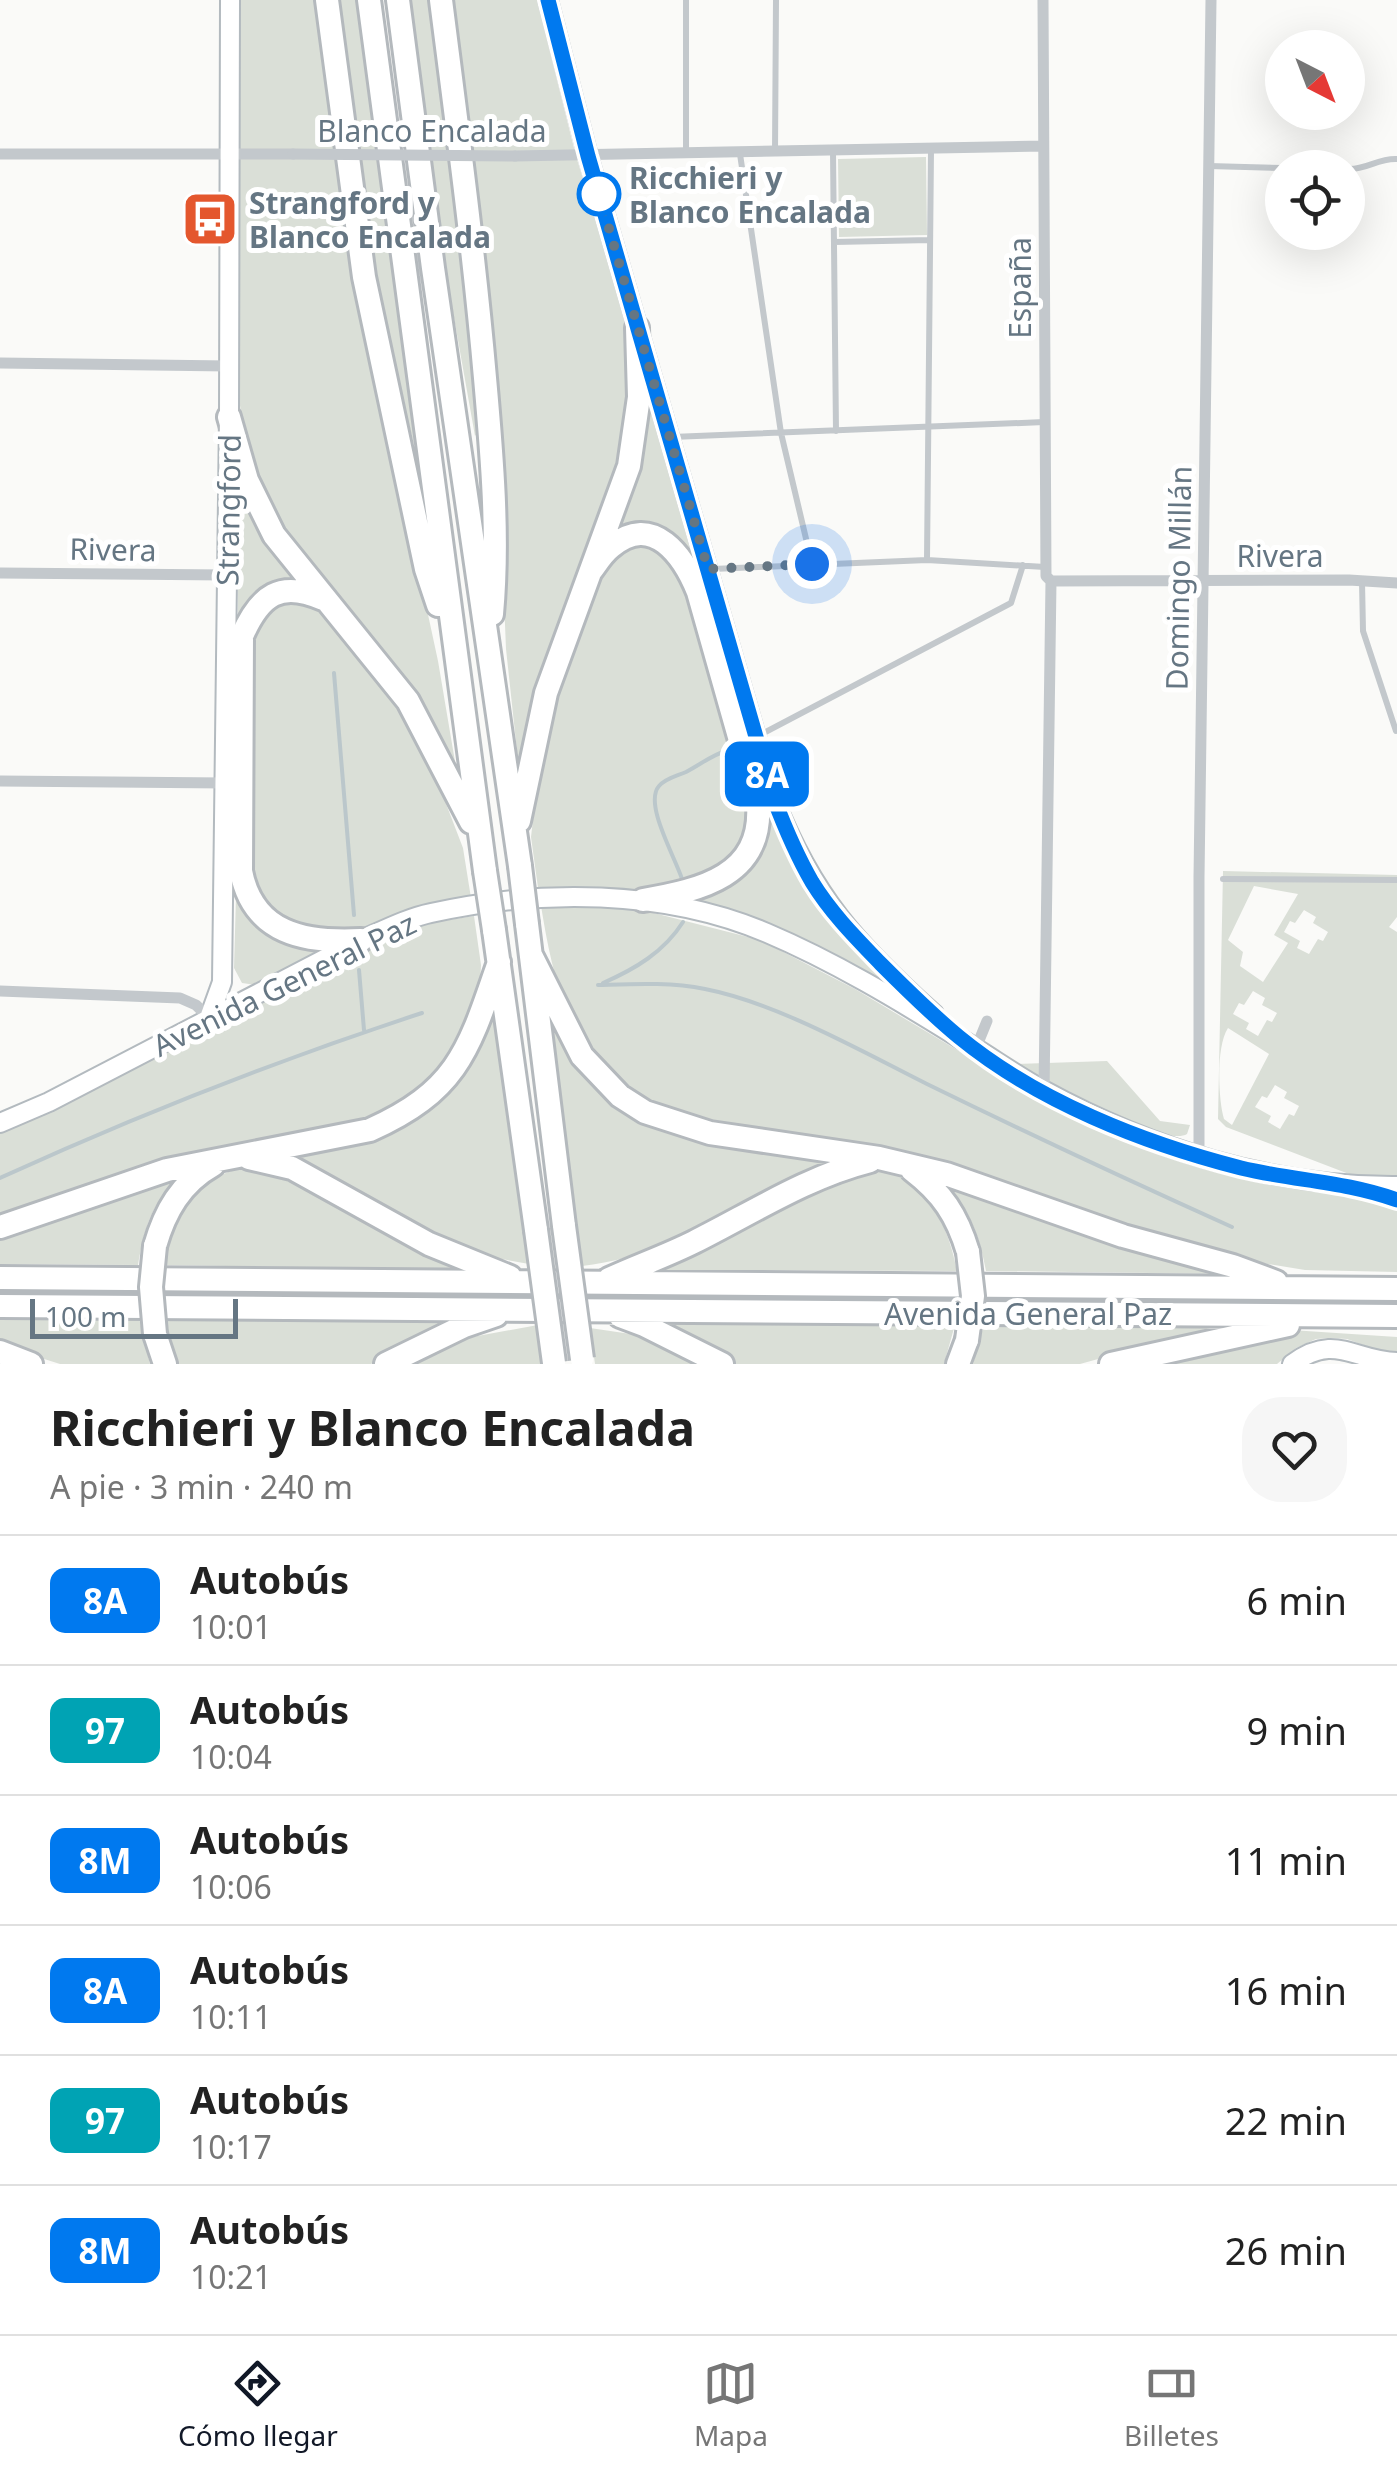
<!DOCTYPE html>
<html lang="es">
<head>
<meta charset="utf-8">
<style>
	body { margin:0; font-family:"Noto Sans",sans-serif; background:#f6f6f6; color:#222; height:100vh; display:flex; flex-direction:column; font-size:38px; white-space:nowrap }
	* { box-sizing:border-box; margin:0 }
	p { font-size:32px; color:#767676 }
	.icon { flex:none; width:55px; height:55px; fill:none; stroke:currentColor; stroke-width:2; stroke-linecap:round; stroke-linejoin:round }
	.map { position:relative; height:1364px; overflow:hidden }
	.sheet { display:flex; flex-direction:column; background:#fff; flex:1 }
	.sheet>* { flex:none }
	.badge { padding:0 20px; border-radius:15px; font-size:35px; line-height:65px }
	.needle { width:65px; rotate:138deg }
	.tools { position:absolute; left:1265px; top:30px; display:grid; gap:20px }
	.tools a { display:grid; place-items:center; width:100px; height:100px; border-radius:50%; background:#fff; box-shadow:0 10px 40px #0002; font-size:50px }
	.scale { position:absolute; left:30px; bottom:25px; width:208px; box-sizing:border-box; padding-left:10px; border:5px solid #657683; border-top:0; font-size:28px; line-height:35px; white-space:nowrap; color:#657683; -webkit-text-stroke:8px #fff; paint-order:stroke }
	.you { position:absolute; width:50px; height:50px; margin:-25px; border:8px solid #fff; border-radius:50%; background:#1a73e8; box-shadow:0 0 0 15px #1a73e833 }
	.map>.badge { position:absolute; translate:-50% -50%; box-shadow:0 0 0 5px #fff }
	.round { display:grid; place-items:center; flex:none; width:105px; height:105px; border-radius:40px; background:#f6f6f6 }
	.summary { display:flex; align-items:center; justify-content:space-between; height:170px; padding:0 50px }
	h1 { font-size:48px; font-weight:700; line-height:75px }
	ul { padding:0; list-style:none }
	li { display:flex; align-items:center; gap:30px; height:130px; padding:0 50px; border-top:2px solid #e0e0e0 }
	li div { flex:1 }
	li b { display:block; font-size:38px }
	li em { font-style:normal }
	li .badge { min-width:110px; font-weight:700; text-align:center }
	.dock { display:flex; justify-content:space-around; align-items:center; height:140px; border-top:2px solid #e0e0e0; background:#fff; font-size:28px; color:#767676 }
	.dock a { display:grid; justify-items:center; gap:5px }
	.dock .active { color:#111827 }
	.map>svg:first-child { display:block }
	.green { fill:#dadfd7; fill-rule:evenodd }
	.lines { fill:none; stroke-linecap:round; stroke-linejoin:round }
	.stream { stroke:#bbc7cb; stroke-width:4 }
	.secondary-casing { stroke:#b3babf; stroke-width:22 }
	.highway-casing { stroke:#b4b9bd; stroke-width:28 }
	.lane { stroke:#c3c8cc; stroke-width:6 }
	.street { stroke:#c3c8cc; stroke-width:11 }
	.secondary { stroke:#fff; stroke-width:18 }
	.highway { stroke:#fff; stroke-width:22 }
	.highway-bridge-casing { stroke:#b4b9bd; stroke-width:28; stroke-linecap:butt }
	.street-bridge { stroke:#c3c8cc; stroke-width:11 }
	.highway-bridge { stroke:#fff; stroke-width:22 }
	.line-casing { stroke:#fff; stroke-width:22 }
	.line { stroke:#0079ef; stroke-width:15 }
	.walk { stroke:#657683; stroke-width:10; stroke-dasharray:0 18 }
	.stop-dot { fill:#fff; stroke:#0079ef; stroke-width:5 }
	.labels { text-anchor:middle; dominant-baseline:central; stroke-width:10; stroke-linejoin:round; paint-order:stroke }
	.street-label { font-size:30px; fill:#657683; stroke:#fff }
	.stop-label { font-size:30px; font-weight:bold; fill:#657683; stroke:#fff; text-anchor:start }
	.poi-label { font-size:30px; font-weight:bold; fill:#657683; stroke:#fff; text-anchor:start }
</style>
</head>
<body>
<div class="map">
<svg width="1397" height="1364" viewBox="0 0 1397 1364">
	<rect width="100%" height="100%" fill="#fafaf8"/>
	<path class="green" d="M 238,0 L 318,0 L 392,447 L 438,661 L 461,797 L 280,532 C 250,478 239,421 236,360 Z
		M 336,0 L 357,0 L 418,442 L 414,445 L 373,277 Z
		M 410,0 L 432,0 L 466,264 L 478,432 L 475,436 L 445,267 Z
		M 449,0 L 537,0 L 576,156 L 630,332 L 629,430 L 521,788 L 506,649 L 497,428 Z
		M 926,157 L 927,235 L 839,237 L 838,159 Z
		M 646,395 L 696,567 L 679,542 L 610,535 Z
		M 238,477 L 302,581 L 238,623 Z
		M 648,542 L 684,575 L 750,804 L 747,838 L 714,874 L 644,891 L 538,888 L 531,837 L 543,733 L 598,574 L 631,543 Z
		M 287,598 L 318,606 L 402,706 L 422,741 L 463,848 L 471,898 L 359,932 L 297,929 L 265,906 L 248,870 L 250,639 L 263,613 Z
		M 770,812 L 806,888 L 834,927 L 901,994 L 764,921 L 689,900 C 731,875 767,867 770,812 Z
		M 1223,871 L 1397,875 L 1397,917 L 1389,927 L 1397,932 L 1397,1178 L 1362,1179 L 1226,1127 L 1218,1119 ZM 1254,886 L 1298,894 L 1274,935 L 1288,943 L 1263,982 L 1240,966 L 1243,952 L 1228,940 ZM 1304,910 L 1316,917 L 1313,923 L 1328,932 L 1323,941 L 1318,939 L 1309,954 L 1297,948 L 1300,941 L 1284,932 L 1290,921 L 1295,923 ZM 1253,991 L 1265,998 L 1262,1005 L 1277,1013 L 1272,1022 L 1267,1020 L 1258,1036 L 1246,1029 L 1249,1023 L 1233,1014 L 1239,1003 L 1244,1005 ZM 1228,1028 L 1269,1054 L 1232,1125 L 1224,1119 C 1218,1098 1216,1046 1228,1028 ZM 1275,1085 L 1287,1092 L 1284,1098 L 1299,1106 L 1294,1116 L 1289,1114 L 1280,1129 L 1268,1122 L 1271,1116 L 1255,1107 L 1262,1096 L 1267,1098 Z
		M 236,896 C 258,926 285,943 321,951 L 256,985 L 242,983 L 234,968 Z
		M 583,905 L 642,910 L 760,940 L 855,989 L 1041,1100 L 1086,1123 L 1242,1179 L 1357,1194 L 1397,1209 L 1397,1272 L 1305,1270 L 1237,1259 L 679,1116 C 663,1109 644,1102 629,1092 C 568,1052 552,973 541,906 Z
		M 474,916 L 481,965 L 480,986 L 466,1036 L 438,1078 L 377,1120 L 30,1209 L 0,1214 L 0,1132 L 53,1109 L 365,948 L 430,923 Z
		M 545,998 L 622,1106 L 843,1160 C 763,1198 668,1257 582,1266 Z
		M 494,1005 L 529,1264 L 469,1253 L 277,1156 L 365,1139 L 467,1066 L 481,1042 Z
		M 1107,1061 L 1160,1121 L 1190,1125 L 1187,1134 C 1163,1149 1043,1079 1015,1064 Z
		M 257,1167 L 275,1171 L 465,1270 L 165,1265 C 172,1215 201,1168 257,1167 Z
		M 875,1169 C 926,1174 949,1227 957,1271 L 648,1270 L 808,1190 Z
		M 178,1177 C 151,1207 145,1225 138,1265 L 0,1264 L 0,1236 L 69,1216 Z
		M 945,1183 L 1229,1274 L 986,1271 C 980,1237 969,1208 945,1183 Z
		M 0,1313 L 138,1314 L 150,1364 L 60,1364 L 0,1345 Z
		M 164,1314 L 464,1318 L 371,1364 L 178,1364 Z
		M 647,1320 L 956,1321 L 944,1364 L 736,1364 Z
		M 985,1321 L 1228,1323 L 1080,1364 L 973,1364 Z
		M 538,1325 L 543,1364 L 413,1364 L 472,1337 Z
		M 590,1328 L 651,1337 L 707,1364 L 595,1364 Z
		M 1291,1330 L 1397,1337 L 1397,1353 L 1385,1353 L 1347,1339 L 1330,1338 L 1316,1339 L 1296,1348 L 1277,1364 L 1136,1364 Z"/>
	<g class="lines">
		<path class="stream" d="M 334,673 L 354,915
			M 683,882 C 677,860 643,804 659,786 C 666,778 677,776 686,772 C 701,764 712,755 728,750
			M 359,970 L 364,1030
			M 603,983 C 635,969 664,952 683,922
			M 598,985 C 634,984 670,982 705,989 C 777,1003 863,1052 929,1085 C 1029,1134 1130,1181 1232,1227
			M 0,1178 C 138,1115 278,1060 422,1013"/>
		<g class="secondary-casing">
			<path id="secondary" d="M 548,0 L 588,156 L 774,799 C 813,897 857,945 934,1014
				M 209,1018 L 222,982 L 229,417 L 230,0
				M 0,1123 L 49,1102 L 361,940 C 384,930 407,918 431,913 C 539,889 664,889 767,933 C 833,961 898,1000 959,1038 C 988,1055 1014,1074 1043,1090 C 1151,1149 1273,1187 1397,1186
				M 1292,1364 C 1335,1332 1354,1361 1397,1362"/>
		</g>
		<g class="highway-casing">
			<path id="highway" d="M 327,0 L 364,277 L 426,569 L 438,605
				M 369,0 L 485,871
				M 398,0 L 433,268 L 520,866
				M 441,0 C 457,126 474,252 485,378 C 492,456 499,537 492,614
				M 229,417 L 247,480 L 274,535 L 408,701 L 471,822
				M 591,571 C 597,563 603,553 611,547 C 653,511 684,557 698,592 L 758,804 C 763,876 701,890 643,900
				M 323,599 C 280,580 260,595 242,636 L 241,871 C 253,934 305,943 361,940
				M 519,821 L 546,693 L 629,466 L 639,397 L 637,328
				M 527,924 L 564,1226
				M 494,930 L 536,1230
				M 532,957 L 582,1056 L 620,1096 L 645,1112 L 710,1133 L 879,1158 L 946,1174 L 1123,1236 L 1233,1266 L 1276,1282
				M 249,1158 L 292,1168 L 429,1244 L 510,1277
				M 912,1170 C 942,1193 957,1215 968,1252
				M 0,1227 L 167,1170 L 370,1130 C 459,1090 469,1049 499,962
				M 155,1246 C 165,1211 181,1183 213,1165
				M 0,1278 L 1397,1289
				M 609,1279 C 637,1266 666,1256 694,1242 C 752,1213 807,1177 870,1161
				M 0,1306 L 1397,1316
				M 620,1316 L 644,1325 L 722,1364
				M 155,1334 L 165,1364
				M 0,1352 L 31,1364
				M 386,1364 L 464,1326 L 496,1315
				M 958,1364 L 967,1340
				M 1111,1364 L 1288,1325"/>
		</g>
		<path class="lane" d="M 686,0 L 686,153
			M 775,152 L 776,0
			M 833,152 L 836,431
			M 740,154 L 781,433 L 812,564
			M 1209,166 L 1282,168
			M 1348,169 C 1366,170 1378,158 1397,159
			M 834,242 L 930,240
			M 672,437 L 1044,422
			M 927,560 L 931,150
			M 713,569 L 927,560 L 1045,567
			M 1362,582 L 1363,631 L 1396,731
			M 760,735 L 1011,603 L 1023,565
			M 1223,879 L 1397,880"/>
		<path class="street" d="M 1043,0 L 1046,576 L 1051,581 L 1349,580 L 1397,583
			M 0,154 L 293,154
			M 515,156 L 1043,146
			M 0,363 L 228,366
			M 0,573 L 226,575
			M 0,781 L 225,783
			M 0,991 L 180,998 L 196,1005 L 209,1018
			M 976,1048 L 987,1021
			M 1044,1091 L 1051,581
			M 1199,1156 L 1199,878 L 1211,0"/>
		<use href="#secondary" class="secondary"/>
		<use href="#highway" class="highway"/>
		<g class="highway-bridge-casing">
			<path id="highway-bridge" d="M 520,866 L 527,924
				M 485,871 L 494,930
				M 564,1226 L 582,1359
				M 536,1230 L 554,1363
				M 155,1246 L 151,1287 L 155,1334
				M 967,1340 L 973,1296 L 968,1252"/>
		</g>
		<path class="street-bridge" d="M 293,154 L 515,156"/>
		<use href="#highway-bridge" class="highway-bridge"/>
	</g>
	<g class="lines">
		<g class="line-casing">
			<path id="line" d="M 548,0 L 588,156 L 774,799 C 785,828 797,856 812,882 C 831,913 856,938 881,964 C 906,989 931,1014 959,1037 C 1037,1101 1143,1143 1241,1168 C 1295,1181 1344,1181 1397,1200"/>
		</g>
		<use href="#line" class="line"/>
		<path class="walk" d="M 599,194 L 708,569 L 812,564"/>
	</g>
	<defs>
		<g id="bus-square" transform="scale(2.875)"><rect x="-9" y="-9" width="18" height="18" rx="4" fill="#e4572e" stroke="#fff"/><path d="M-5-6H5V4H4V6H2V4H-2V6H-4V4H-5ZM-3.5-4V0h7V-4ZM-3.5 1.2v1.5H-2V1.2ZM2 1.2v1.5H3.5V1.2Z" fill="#fff"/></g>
	</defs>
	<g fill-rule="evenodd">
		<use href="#bus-square" x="210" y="219"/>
	</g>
	<circle class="stop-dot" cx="599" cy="194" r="20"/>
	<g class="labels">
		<g class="street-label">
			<text x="432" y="130">Blanco Encalada</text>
			<text transform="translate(1019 288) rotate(-90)">España</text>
			<text transform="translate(228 510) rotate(-89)">Strangford</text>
			<text transform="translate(113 549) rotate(1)">Rivera</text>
			<text x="1280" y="555">Rivera</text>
			<text transform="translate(1178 578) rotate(-89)">Domingo Millán</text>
			<text transform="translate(284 984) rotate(-26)">Avenida General Paz</text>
			<text x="1028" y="1313">Avenida General Paz</text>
		</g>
		<g class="stop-label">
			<text x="629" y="177">Ricchieri y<tspan x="629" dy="34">Blanco Encalada</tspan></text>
		</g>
		<g class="poi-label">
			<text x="249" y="202">Strangford y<tspan x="249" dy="34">Blanco Encalada</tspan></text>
		</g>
	</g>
</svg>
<div class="tools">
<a><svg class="needle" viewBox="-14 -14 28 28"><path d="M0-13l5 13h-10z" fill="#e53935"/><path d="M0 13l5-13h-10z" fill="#767676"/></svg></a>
<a><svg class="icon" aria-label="locate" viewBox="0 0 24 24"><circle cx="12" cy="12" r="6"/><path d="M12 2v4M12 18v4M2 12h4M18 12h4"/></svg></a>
</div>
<div class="scale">100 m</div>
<div class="you" style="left:812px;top:564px"></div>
<b class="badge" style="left:767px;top:774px;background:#0079ef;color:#fff">8A</b>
</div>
<section class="sheet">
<div class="summary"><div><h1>Ricchieri y Blanco Encalada</h1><p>A pie · 3 min · 240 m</p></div><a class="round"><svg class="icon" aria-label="heart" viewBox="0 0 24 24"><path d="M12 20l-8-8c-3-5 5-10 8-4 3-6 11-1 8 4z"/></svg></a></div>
<ul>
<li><span class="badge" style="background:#0079ef;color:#fff">8A</span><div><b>Autobús</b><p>10:01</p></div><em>6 min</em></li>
<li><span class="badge" style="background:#00a3b4;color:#fff">97</span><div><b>Autobús</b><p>10:04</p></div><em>9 min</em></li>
<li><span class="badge" style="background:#0079ef;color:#fff">8M</span><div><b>Autobús</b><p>10:06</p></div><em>11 min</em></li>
<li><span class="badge" style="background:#0079ef;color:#fff">8A</span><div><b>Autobús</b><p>10:11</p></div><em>16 min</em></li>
<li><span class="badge" style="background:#00a3b4;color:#fff">97</span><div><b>Autobús</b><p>10:17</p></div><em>22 min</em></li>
<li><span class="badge" style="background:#0079ef;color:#fff">8M</span><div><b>Autobús</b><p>10:21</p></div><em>26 min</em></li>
</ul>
</section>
<nav class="dock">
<a class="active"><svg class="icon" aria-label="directions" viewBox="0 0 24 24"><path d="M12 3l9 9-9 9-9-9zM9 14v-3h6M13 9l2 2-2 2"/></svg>Cómo llegar</a>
<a><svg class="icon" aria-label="map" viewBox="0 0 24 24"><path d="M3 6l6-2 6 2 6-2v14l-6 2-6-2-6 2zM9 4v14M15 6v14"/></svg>Mapa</a>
<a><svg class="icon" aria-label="tickets" viewBox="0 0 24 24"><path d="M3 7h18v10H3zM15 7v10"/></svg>Billetes</a>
</nav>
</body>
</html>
